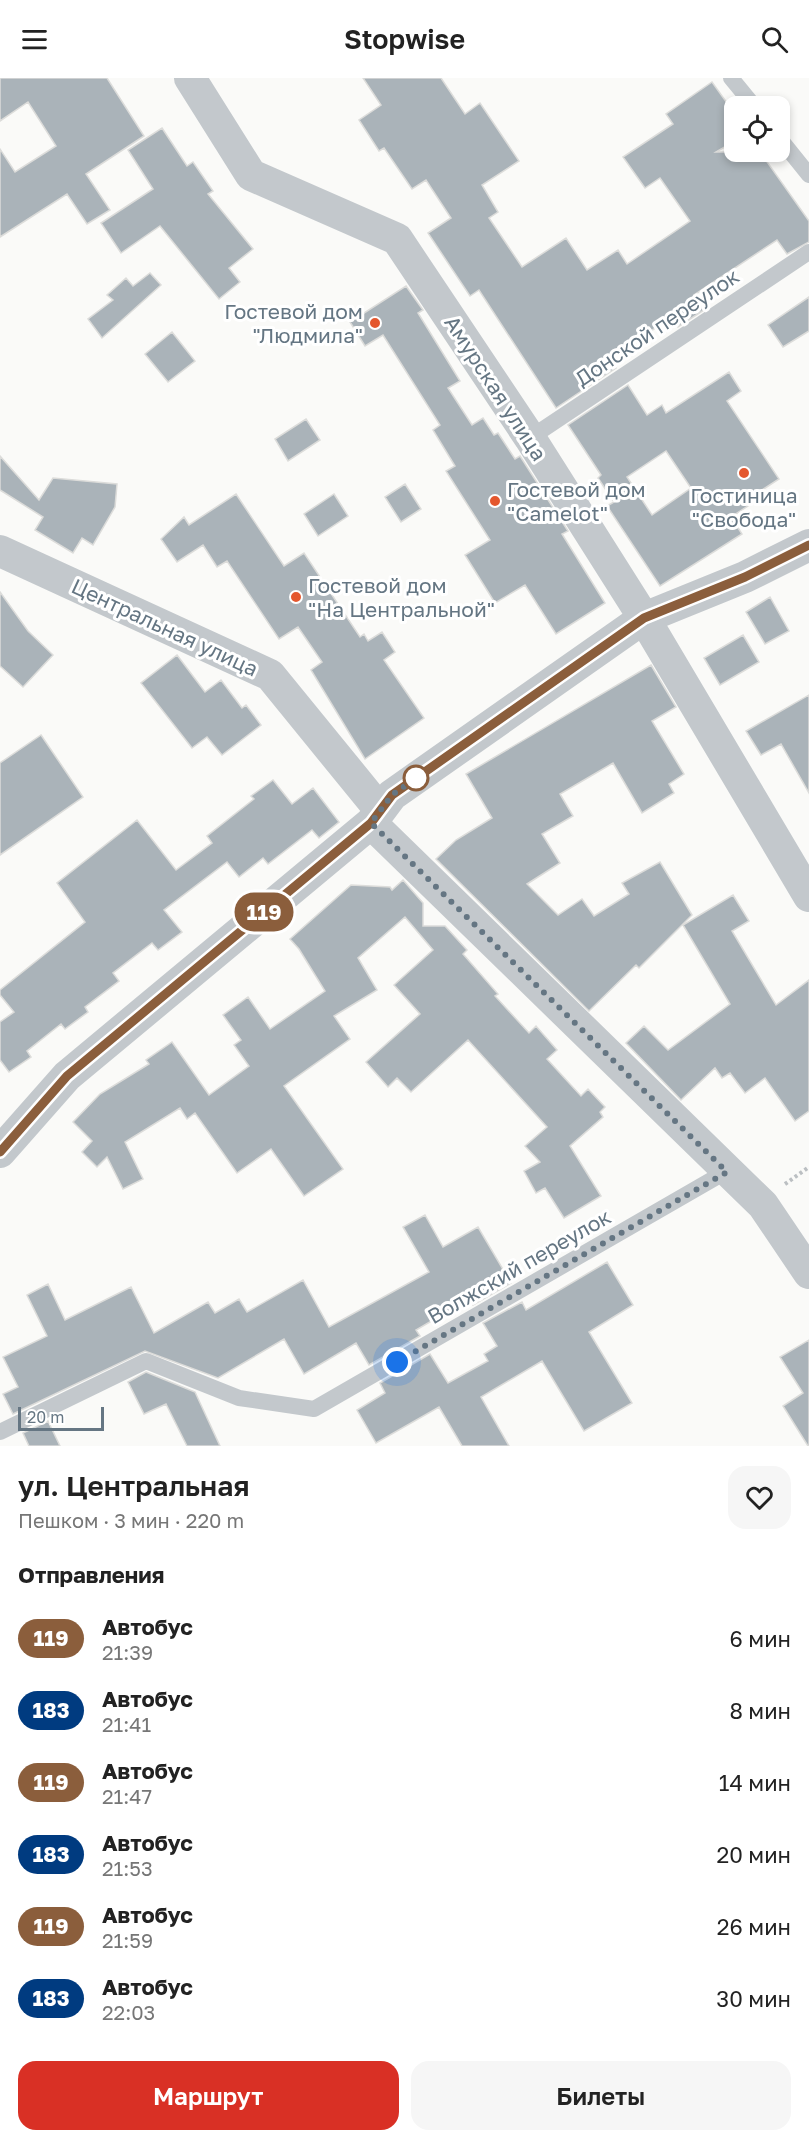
<!DOCTYPE html>
<html lang="ru">
<head>
<meta charset="utf-8">
<style>
	body { margin:0; font-family:"Golos Text",sans-serif; background:#f6f6f6; color:#222; height:100vh; display:flex; flex-direction:column; font-size:22px; white-space:nowrap }
	* { box-sizing:border-box; margin:0 }
	p { font-size:20px; color:#767676 }
	.icon { flex:none; width:33px; height:33px; fill:none; stroke:currentColor; stroke-width:2; stroke-linecap:round; stroke-linejoin:round }
	.map { position:relative; height:1368px; overflow:hidden }
	.panel { display:flex; flex-direction:column; background:#fff; flex:1 }
	.panel>* { flex:none }
	.badge { padding:0 12px; border-radius:20px; font-size:21px; line-height:39px }
	.fabs { position:absolute; left:724px; top:18px; display:grid; gap:12px }
	.fabs a { display:grid; place-items:center; width:66px; height:66px; border-radius:12px; background:#fff; box-shadow:0 3px 9px #0003; font-size:30px }
	.scale { position:absolute; left:18px; bottom:15px; width:86px; box-sizing:border-box; padding-left:6px; border:3px solid #657683; border-top:0; font-size:16px; line-height:21px; white-space:nowrap; color:#657683; -webkit-text-stroke:4px #fff; paint-order:stroke }
	.you { position:absolute; width:30px; height:30px; margin:-15px; border:4px solid #fff; border-radius:50%; background:#1a73e8; box-shadow:0 0 0 9px #1a73e833 }
	.map>.badge { position:absolute; translate:-50% -50%; box-shadow:0 0 0 3px #fff }
	h2 { padding:0 18px; font-size:22px; line-height:54px }
	.round { display:grid; place-items:center; flex:none; width:63px; height:63px; border-radius:18px; background:#f6f6f6 }
	.summary { display:flex; align-items:center; justify-content:space-between; height:102px; padding:0 18px }
	h1 { font-size:28px; font-weight:600; line-height:45px }
	.cta { display:flex; gap:12px; margin-top:auto; padding:12px 18px }
	.cta a { flex:1; height:69px; border-radius:18px; background:#d93025; color:#fff; font-size:24px; font-weight:600; line-height:69px; text-align:center }
	.cta a+a { background:#f6f6f6; color:#222 }
	ul { padding:0; list-style:none }
	li { display:flex; align-items:center; gap:18px; height:72px; padding:0 18px }
	li div { flex:1 }
	li b { display:block; font-size:22px }
	li em { font-style:normal }
	li .badge { min-width:66px; font-weight:700; text-align:center }
	header { display:flex; justify-content:space-between; align-items:center; height:78px; padding:0 18px; background:#fff; font-size:27px; font-weight:600 }
	.map>svg:first-child { display:block }
	.building { fill:#aab3b9; stroke:#dcdcda; stroke-width:1.5; fill-rule:evenodd }
	.lines { fill:none; stroke-linecap:round; stroke-linejoin:round }
	.path { stroke:#bbbfc2; stroke-width:4; stroke-dasharray:3 3; stroke-linecap:butt }
	.service { stroke:#c3c8cc; stroke-width:16 }
	.minor { stroke:#c3c8cc; stroke-width:32 }
	.line-casing { stroke:#fff; stroke-width:14 }
	.line { stroke:#8b5e3c; stroke-width:9 }
	.walk { stroke:#657683; stroke-width:6; stroke-dasharray:0 10.8 }
	.poi-dot { fill:#e4572e; stroke:#fff; stroke-width:2 }
	.stop-dot { fill:#fff; stroke:#8b5e3c; stroke-width:3 }
	.labels { text-anchor:middle; dominant-baseline:central; stroke-width:6; stroke-linejoin:round; paint-order:stroke }
	.poi-label { font-size:21px; fill:#657683; stroke:#fff; text-anchor:start }
	.street-label { font-size:21px; fill:#657683; stroke:#fff }
</style>
</head>
<body>
<header><svg class="icon" aria-label="menu" viewBox="0 0 24 24"><path d="M4 6h16M4 12h16M4 18h16"/></svg>Stopwise<svg class="icon" aria-label="search" viewBox="0 0 24 24"><circle cx="10" cy="10" r="6"/><path d="M15 15l6 6"/></svg></header>
<div class="map">
<svg width="809" height="1368" viewBox="0 0 809 1368">
	<rect width="100%" height="100%" fill="#fafaf8"/>
	<path class="building" d="M 0,0 L 107,0 L 144,58 L 86,96 L 110,132 L 87,146 L 67,116 L 0,159 L 0,71 L 15,94 L 56,68 L 28,24 L 0,43 Z
		M 363,0 L 441,0 L 465,36 L 480,25 L 519,83 L 482,107 L 498,134 L 489,140 L 522,189 L 566,160 L 587,192 L 618,172 L 627,186 L 690,143 L 660,100 L 645,110 L 623,79 L 673,46 L 666,36 L 712,4 L 735,36 L 735,63 L 716,74 L 760,74 L 809,143 L 809,164 L 787,176 L 777,162 L 694,217 L 704,232 L 678,249 L 672,239 L 610,280 L 616,290 L 556,330 L 479,212 L 470,218 L 428,155 L 451,140 L 426,102 L 412,111 L 384,70 L 379,73 L 359,42 L 381,27 Z
		M 162,50 L 187,88 L 193,84 L 213,113 L 208,116 L 253,171 L 229,190 L 240,204 L 219,221 L 160,148 L 121,175 L 101,145 L 153,111 L 128,72 Z
		M 150,195 L 161,207 L 102,260 L 88,241 L 113,222 L 107,217 L 126,200 L 133,208 Z
		M 406,208 L 423,232 L 418,235 L 460,303 L 448,310 L 472,347 L 483,340 L 494,357 L 498,355 L 515,381 L 520,378 L 568,453 L 562,456 L 605,525 L 556,556 L 525,507 L 495,525 L 465,477 L 490,462 L 446,393 L 455,388 L 433,352 L 440,347 L 383,257 L 365,268 L 350,244 Z
		M 809,219 L 809,253 L 783,269 L 768,247 Z
		M 172,254 L 195,283 L 168,304 L 145,276 Z
		M 729,294 L 741,313 L 727,323 L 779,401 L 762,412 L 765,417 L 731,439 L 742,456 L 660,508 L 607,428 L 614,424 L 598,400 L 601,397 L 568,347 L 628,307 L 647,337 L 662,327 L 666,335 ZM 666,373 L 691,410 L 652,437 L 627,399 Z
		M 306,341 L 320,362 L 288,383 L 275,361 Z
		M 0,378 L 39,422 L 53,400 L 117,406 L 115,429 L 93,467 L 82,460 L 73,475 L 35,452 L 43,439 L 0,412 Z
		M 405,406 L 421,431 L 401,444 L 385,419 Z
		M 236,416 L 284,488 L 304,475 L 360,559 L 364,556 L 368,563 L 382,554 L 395,574 L 384,582 L 424,640 L 365,681 L 311,592 L 322,584 L 298,549 L 279,561 L 227,483 L 217,489 L 203,467 L 177,484 L 161,461 L 184,439 L 189,447 Z
		M 334,416 L 348,438 L 318,458 L 304,436 Z
		M 0,514 L 28,553 L 53,577 L 23,609 L 0,588 Z
		M 770,519 L 789,553 L 765,566 L 746,534 Z
		M 743,557 L 759,584 L 720,607 L 704,580 Z
		M 177,577 L 205,614 L 221,602 L 242,630 L 246,627 L 261,647 L 222,677 L 207,659 L 192,670 L 141,605 Z
		M 651,587 L 676,629 L 652,643 L 684,696 L 669,706 L 674,715 L 642,735 L 613,685 L 560,716 L 573,738 L 542,756 L 560,785 L 527,806 L 558,837 L 582,821 L 594,838 L 629,816 L 622,805 L 660,784 L 692,837 L 639,890 L 636,887 L 589,933 L 436,781 L 456,762 L 492,740 L 466,696 Z
		M 809,617 L 809,715 L 781,666 L 761,677 L 746,653 Z
		M 41,657 L 83,719 L 0,777 L 0,685 Z
		M 273,702 L 292,726 L 313,710 L 339,744 L 319,760 L 312,752 L 268,786 L 263,780 L 239,799 L 227,784 L 164,832 L 182,854 L 158,872 L 152,865 L 113,895 L 119,903 L 85,929 L 88,934 L 65,951 L 61,946 L 27,973 L 31,979 L 9,994 L 0,982 L 0,944 L 14,934 L 0,917 L 0,912 L 85,844 L 57,805 L 137,742 L 176,792 L 212,765 L 207,758 L 254,721 L 251,718 Z
		M 403,802 L 423,825 L 423,848 L 445,848 L 467,872 L 463,876 L 498,916 L 495,918 L 529,955 L 536,948 L 557,972 L 547,981 L 581,1018 L 588,1011 L 605,1029 L 600,1034 L 603,1039 L 570,1068 L 601,1118 L 564,1140 L 545,1110 L 536,1115 L 524,1093 L 540,1084 L 525,1068 L 547,1049 L 468,962 L 411,1014 L 397,1000 L 388,1009 L 366,984 L 420,936 L 394,907 L 433,872 L 405,839 L 358,880 L 377,912 L 334,938 L 350,961 L 284,1008 L 343,1091 L 304,1118 L 271,1071 L 237,1095 L 195,1035 L 187,1041 L 180,1030 L 125,1064 L 143,1101 L 123,1111 L 107,1079 L 97,1089 L 82,1074 L 92,1063 L 73,1044 L 100,1016 L 149,986 L 146,982 L 172,964 L 209,1017 L 249,988 L 234,967 L 241,962 L 223,937 L 248,919 L 270,951 L 325,913 L 299,871 L 290,861 L 351,807 L 390,809 L 392,812 Z
		M 733,817 L 749,843 L 732,853 L 776,927 L 809,902 L 809,1033 L 795,1043 L 765,1000 L 745,1015 L 730,995 L 722,1000 L 715,990 L 681,1022 L 626,965 L 644,948 L 668,972 L 730,926 L 683,847 Z
		M 425,1137 L 443,1169 L 478,1149 L 511,1205 L 473,1227 L 469,1221 L 416,1252 L 420,1258 L 369,1287 L 356,1265 L 304,1296 L 284,1261 L 218,1300 L 145,1273 L 13,1336 L 3,1316 L 18,1309 L 3,1279 L 47,1258 L 27,1217 L 48,1206 L 65,1242 L 131,1209 L 154,1255 L 208,1224 L 215,1235 L 239,1221 L 247,1234 L 303,1202 L 329,1249 L 429,1194 L 403,1149 Z
		M 607,1184 L 633,1227 L 589,1254 L 632,1325 L 584,1353 L 542,1283 L 481,1319 L 509,1368 L 462,1368 L 439,1329 L 376,1365 L 357,1332 L 385,1315 L 380,1305 L 430,1276 L 448,1305 L 488,1283 L 484,1276 L 497,1268 L 483,1245 L 522,1224 L 526,1232 Z
		M 809,1262 L 809,1368 L 808,1368 L 783,1328 L 803,1315 L 780,1279 Z
		M 146,1294 L 195,1314 L 220,1368 L 187,1368 L 166,1326 L 144,1336 L 128,1304 Z
		M 48,1343 L 60,1368 L 29,1368 L 23,1355 Z"/>
	<g class="lines">
		<path class="path" d="M 785,1106 L 809,1089"/>
		<path class="service" d="M 731,0 L 754,28
			M 780,61 L 809,97
			M 530,360 L 809,174
			M 0,1354 L 146,1283 L 239,1320 L 314,1331 L 727,1093"/>
		<path class="minor" d="M 190,0 L 251,97 L 397,161 L 530,360 L 644,540 L 809,818
			M 0,473 L 270,597 L 380,732
			M 371,745 L 763,1127 L 809,1195
			M 0,1074 L 67,998 L 371,745 L 392,717 L 644,540 L 745,499 L 809,467"/>
	</g>
	<g class="lines">
		<g class="line-casing">
			<path id="line" d="M 0,1074 L 67,998 L 371,745 L 392,717 L 644,540 L 745,499 L 809,467"/>
		</g>
		<use href="#line" class="line"/>
		<path class="walk" d="M 397,1284 L 727,1094 L 371,745 L 392,717 L 416,700"/>
	</g>
	<g class="poi-dot">
		<circle cx="375" cy="245" r="6"/>
		<circle cx="744" cy="395" r="6"/>
		<circle cx="495" cy="423" r="6"/>
		<circle cx="296" cy="519" r="6"/>
	</g>
	<circle class="stop-dot" cx="416" cy="700" r="12"/>
	<g class="labels">
		<g class="poi-label">
			<text x="363" y="233" text-anchor="end">Гостевой дом<tspan x="363" dy="24">"Людмила"</tspan></text>
			<text x="507" y="411">Гостевой дом<tspan x="507" dy="24">"Camelot"</tspan></text>
			<text x="744" y="417" text-anchor="middle">Гостиница<tspan x="744" dy="24">"Свобода"</tspan></text>
			<text x="308" y="507">Гостевой дом<tspan x="308" dy="24">"На Центральной"</tspan></text>
		</g>
		<g class="street-label">
			<text transform="translate(657 249) rotate(-34)">Донской переулок</text>
			<text transform="translate(496 310) rotate(57)">Амурская улица</text>
			<text transform="translate(165 549) rotate(25)">Центральная улица</text>
			<text transform="translate(519 1188) rotate(-30)">Волжский переулок</text>
		</g>
	</g>
</svg>
<div class="fabs">
<a><svg class="icon" aria-label="locate" viewBox="0 0 24 24"><circle cx="12" cy="12" r="6"/><path d="M12 2v4M12 18v4M2 12h4M18 12h4"/></svg></a>
</div>
<div class="scale">20 m</div>
<div class="you" style="left:397px;top:1284px"></div>
<b class="badge" style="left:264px;top:834px;background:#8b5e3c;color:#fff">119</b>
</div>
<section class="panel">
<div class="summary"><div><h1>ул. Центральная</h1><p>Пешком · 3 мин · 220 m</p></div><a class="round"><svg class="icon" aria-label="heart" viewBox="0 0 24 24"><path d="M12 20l-8-8c-3-5 5-10 8-4 3-6 11-1 8 4z"/></svg></a></div>
<h2>Отправления</h2>
<ul>
<li><span class="badge" style="background:#8b5e3c;color:#fff">119</span><div><b>Автобус</b><p>21:39</p></div><em>6 мин</em></li>
<li><span class="badge" style="background:#003b80;color:#fff">183</span><div><b>Автобус</b><p>21:41</p></div><em>8 мин</em></li>
<li><span class="badge" style="background:#8b5e3c;color:#fff">119</span><div><b>Автобус</b><p>21:47</p></div><em>14 мин</em></li>
<li><span class="badge" style="background:#003b80;color:#fff">183</span><div><b>Автобус</b><p>21:53</p></div><em>20 мин</em></li>
<li><span class="badge" style="background:#8b5e3c;color:#fff">119</span><div><b>Автобус</b><p>21:59</p></div><em>26 мин</em></li>
<li><span class="badge" style="background:#003b80;color:#fff">183</span><div><b>Автобус</b><p>22:03</p></div><em>30 мин</em></li>
</ul>
<div class="cta"><a>Маршрут</a><a>Билеты</a></div>
</section>
</body>
</html>
